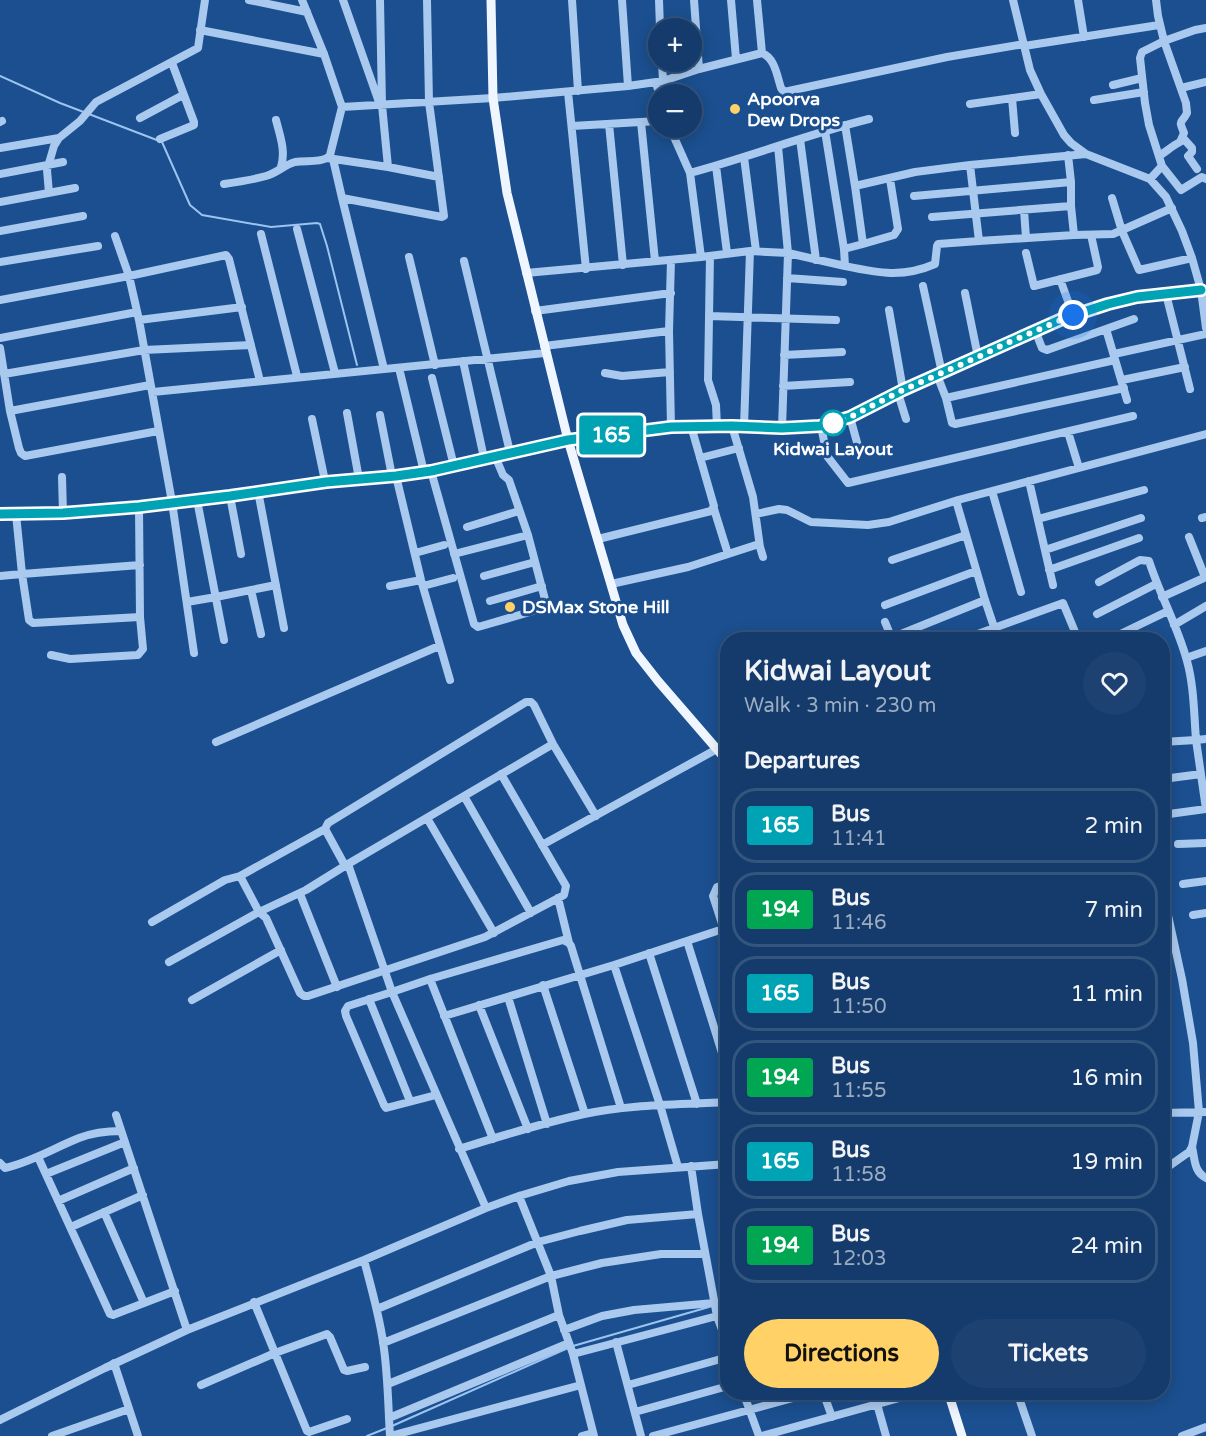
<!DOCTYPE html>
<html lang="en">
<head>
<meta charset="utf-8">
<style>
	body { margin:0; font-family:"Varela Round",sans-serif; background:#1d4271; color:#f1f3f6; height:100vh; display:flex; flex-direction:column; font-size:22px; white-space:nowrap }
	* { box-sizing:border-box; margin:0 }
	p { font-size:20px; color:#9dadc1 }
	.icon { flex:none; width:33px; height:33px; fill:none; stroke:currentColor; stroke-width:2; stroke-linecap:round; stroke-linejoin:round }
	.map { position:relative; flex:1; overflow:hidden }
	.panel { position:absolute; left:720px; top:632px; width:450px; height:768px; display:flex; flex-direction:column; background:#143b6b; border-radius:24px; box-shadow:0 3px 15px #0003,0 0 0 2px #33557e }
	.panel>* { flex:none }
	.badge { padding:0 12px; border-radius:4px; font-size:21px; line-height:39px }
	.fabs { position:absolute; left:648px; top:18px; display:grid; gap:12px }
	.fabs a { display:grid; place-items:center; width:54px; height:54px; border-radius:50%; background:#143b6b; box-shadow:0 3px 15px #0003,0 0 0 2px #33557e; font-size:30px }
	.you { position:absolute; width:30px; height:30px; margin:-15px; border:4px solid #fff; border-radius:50%; background:#1a73e8; box-shadow:0 0 0 9px #1a73e833 }
	.map>.badge { position:absolute; translate:-50% -50%; box-shadow:0 0 0 3px #fff }
	h2 { padding:0 24px; font-size:22px; line-height:54px }
	.round { display:grid; place-items:center; flex:none; width:63px; height:63px; border-radius:32px; background:#1d4271 }
	.head { display:flex; align-items:center; justify-content:space-between; height:102px; padding:0 24px }
	h1 { font-size:28px; font-weight:800; line-height:45px }
	.button { display:flex; gap:12px; margin-top:auto; padding:12px 24px }
	.button a { flex:1; height:69px; border-radius:36px; background:#ffd166; color:#111; font-size:24px; font-weight:800; line-height:69px; text-align:center }
	.button a+a { background:#1d4271; color:#f1f3f6 }
	ul { padding:0; list-style:none }
	li { display:flex; align-items:center; gap:18px; height:75px; margin:0 12px 9px; padding:0 12px; border:3px solid #33557e; border-radius:24px }
	li div { flex:1 }
	li b { display:block; font-size:22px }
	li em { font-style:normal }
	li .badge { min-width:66px; font-weight:700; text-align:center }
	.map>svg:first-child { display:block }
	.lines { fill:none; stroke-linecap:round; stroke-linejoin:round }
	.stream { stroke:#9cc4f0; stroke-width:2 }
	.minor { stroke:#a9c9ee; stroke-width:8 }
	.major { stroke:#f0f6ff; stroke-width:9 }
	.line-casing { stroke:#fff; stroke-width:14 }
	.line { stroke:#00a3b4; stroke-width:9 }
	.walk { stroke:#fff; stroke-width:6; stroke-dasharray:0 10.8 }
	.poi-dot { fill:#ffd166; stroke:#1b4f8f; stroke-width:2 }
	.stop-dot { fill:#fff; stroke:#00a3b4; stroke-width:3 }
	.labels { text-anchor:middle; dominant-baseline:central; stroke-width:6; stroke-linejoin:round; paint-order:stroke }
	.poi-label { font-size:18px; font-weight:bold; fill:#fff; stroke:#1b4f8f; text-anchor:start }
	.stop-label { font-size:18px; font-weight:bold; fill:#fff; stroke:#1b4f8f }
</style>
</head>
<body>
<div class="map">
<svg width="1206" height="1436" viewBox="0 0 1206 1436">
	<rect width="100%" height="100%" fill="#1b4f8f"/>
	<g class="lines">
		<path class="stream" d="M 0,76 L 60,103 L 162,142 L 190,205 L 202,215 L 271,227 L 317,223 L 320,224 L 327,246 L 357,365
			M 573,1346 L 709,1307
			M 392,1426 L 568,1348
			M 367,1436 L 387,1428"/>
		<path class="minor" d="M 249,0 L 307,12
			M 302,0 L 324,54 L 342,107 L 330,155 L 327,158
			M 343,0 L 380,105
			M 380,0 L 382,105 L 388,167
			M 572,0 L 578,91
			M 622,0 L 628,86
			M 659,0 L 660,28
			M 694,0 L 699,69
			M 731,0 L 736,59
			M 757,0 L 762,53
			M 1013,0 L 1030,70 L 1041,94 L 1064,135 L 1071,143 L 1086,154 L 1150,179 L 1166,197 L 1182,231 L 1192,258 L 1201,290 L 1206,328
			M 1078,0 L 1084,37
			M 200,30 L 324,54
			M 1024,46 L 1159,25
			M 662,62 L 663,81
			M 656,82 L 659,94
			M 1113,85 L 1142,78
			M 1181,88 L 1206,82
			M 568,92 L 586,269
			M 1012,98 L 1015,133
			M 1094,100 L 1144,92
			M 970,104 L 1041,94
			M 342,107 L 493,98 L 628,86 L 663,81 L 699,69 L 762,53 C 775,58 777,76 781,88 L 784,92 L 947,57 L 1024,44
			M 140,118 L 183,95
			M 276,120 C 280,136 286,151 281,167
			M 0,122 L 2,121
			M 641,122 L 655,261
			M 609,124 L 623,265
			M 572,126 L 658,121
			M 670,128 L 690,173 C 750,157 808,134 869,119
			M 59,138 L 80,121 L 96,102 L 198,48 L 205,0
			M 1183,138 L 1192,148 L 1192,152 L 1188,156 L 1197,169
			M 160,139 L 194,125 L 194,122 L 172,63
			M 800,139 L 816,260
			M 778,146 L 788,253 L 782,428
			M 0,148 L 59,138 L 54,146 L 47,170 L 49,193
			M 1068,155 L 1071,182
			M 1159,156 C 1167,151 1172,146 1180,142 L 1184,133 C 1178,118 1181,125 1187,113 L 1186,103 L 1164,41 L 1195,30 L 1206,28
			M 744,157 L 756,251
			M 333,159 L 342,198
			M 716,166 L 727,253
			M 1162,166 L 1181,190 L 1202,177 L 1206,179
			M 690,173 L 701,257
			M 0,174 L 63,162
			M 1150,179 L 1162,166 L 1149,125 L 1145,103 L 1140,58 L 1142,52 L 1164,41 L 1158,16 L 1156,0
			M 224,184 C 238,182 252,180 266,176 C 277,173 284,165 295,162 C 306,160 317,163 327,158 L 388,167 L 439,177
			M 855,186 L 915,172 L 970,165 L 1086,154
			M 914,196 L 1071,182 L 1071,206 L 1074,235 L 979,241
			M 1112,198 L 1122,231 L 1139,270 L 1192,258
			M 0,202 L 75,188
			M 1024,210 L 1026,238
			M 932,217 L 1071,206
			M 297,229 L 335,373
			M 0,231 L 83,216
			M 261,234 L 297,376
			M 1074,235 L 1113,234 L 1172,208
			M 115,236 L 129,276 L 139,320 L 172,502 L 194,653
			M 863,244 L 894,235 L 898,229 L 890,179
			M 844,249 L 863,244 L 855,186 L 845,125
			M 1026,253 L 1034,286 L 1097,270 L 1098,267 L 1091,235
			M 710,256 L 708,380 L 716,405 L 717,427
			M 409,257 L 435,365
			M 671,260 L 669,331 L 671,427
			M 464,261 L 510,452
			M 0,262 L 98,246
			M 845,266 C 879,273 903,278 935,264 L 937,246 L 938,244 L 979,241 L 970,165
			M 526,273 L 701,257 L 750,251 L 788,253 L 845,266 L 844,249 L 825,131
			M 787,278 L 843,282
			M 1060,279 L 1073,315
			M 923,286 L 942,373
			M 965,293 L 978,357
			M 1166,294 L 1190,389
			M 0,300 L 129,276 L 226,255 L 229,259 L 260,381
			M 889,310 L 903,390
			M 535,311 L 671,293
			M 709,316 L 836,320
			M 139,320 L 242,307
			M 1106,329 L 1134,319
			M 1035,330 L 1042,348 L 1047,350 L 1106,329 L 1127,400
			M 0,338 L 137,312
			M 544,346 L 669,331
			M 0,348 L 10,411 L 150,385
			M 1114,354 L 1206,334
			M 784,355 L 842,352
			M 463,361 L 484,458
			M 399,368 L 424,472
			M 384,369 L 342,198 L 442,217 L 444,216 L 429,102 L 427,0
			M 605,373 L 622,376 L 670,372
			M 4,374 L 144,350 L 251,345
			M 937,375 L 946,398 L 952,423 L 955,424 L 1124,388
			M 432,378 L 454,466
			M 1122,380 L 1185,367
			M 783,386 L 850,382
			M 153,392 L 545,353
			M 898,393 L 906,419
			M 946,398 L 1115,360
			M 10,411 L 19,448 L 21,453 L 25,456 L 158,431
			M 347,413 L 359,479
			M 380,415 L 392,476
			M 850,417 L 858,446
			M 312,419 L 325,481
			M 732,426 L 753,497 L 760,547 L 763,557
			M 821,426 L 827,456 L 848,483 L 1133,416
			M 744,427 L 750,251
			M 1068,432 L 1079,468
			M 700,458 L 739,448
			M 431,471 L 474,624 L 478,627 L 547,607 L 528,535 L 509,480 L 503,475 L 495,456
			M 396,476 L 421,580 L 450,680
			M 62,477 L 63,513
			M 1029,481 L 1053,585
			M 258,491 L 284,628
			M 992,491 L 1021,592
			M 230,496 L 241,554
			M 197,500 L 224,640
			M 714,509 L 728,554
			M 16,514 L 22,574 L 140,565
			M 756,514 L 779,509 L 787,510 L 811,522 L 868,525 L 889,522 L 958,500
			M 0,515 L 63,513 L 139,507 L 234,495 L 325,481 L 396,476 L 431,471 L 568,440 L 671,427 L 732,426 L 782,428 L 821,426 L 850,417 L 903,390 L 1062,319 L 1108,304 L 1137,297 L 1201,290 L 1206,292
			M 1202,518 L 1206,517
			M 1038,519 L 1144,490
			M 467,527 L 519,511
			M 1189,537 L 1205,577
			M 598,539 L 711,511 L 714,506 L 691,426
			M 1045,550 L 1141,518
			M 415,553 L 444,545
			M 454,554 L 528,535
			M 892,560 L 966,535
			M 1049,570 L 1139,538
			M 0,576 L 22,574 L 29,620 L 33,623 L 140,617
			M 484,576 L 535,562
			M 1099,582 L 1140,560 L 1149,561 C 1160,595 1178,627 1187,661 C 1194,686 1194,714 1196,740 L 1162,742
			M 611,584 L 688,567 L 759,544
			M 390,586 L 421,580
			M 423,586 L 453,578
			M 251,590 L 261,634
			M 1162,597 L 1206,577
			M 490,601 L 542,586
			M 187,602 L 216,597 L 276,585
			M 885,605 L 976,571
			M 1097,614 L 1156,584
			M 885,622 L 892,639
			M 1174,625 L 1206,606
			M 891,638 L 985,600
			M 1112,638 L 1168,611
			M 964,639 L 1063,603 L 1078,639
			M 998,639 L 985,600 L 957,504 L 958,500 L 1206,434
			M 51,655 L 70,659 L 138,655 L 143,649 L 140,617 L 139,507
			M 1186,658 L 1206,651
			M 1206,739 L 1196,740 L 1206,809
			M 216,742 L 439,646
			M 1163,779 L 1201,774
			M 464,796 L 531,913
			M 1169,814 L 1206,809
			M 427,818 L 494,933
			M 1178,844 L 1206,843
			M 542,845 L 717,749
			M 240,876 L 259,912 L 266,918 L 300,993 L 304,996 L 308,996 L 485,937 L 564,895 L 566,886 L 501,774
			M 728,884 L 717,887 L 713,896 L 728,942
			M 1183,884 L 1206,881
			M 1162,888 L 1182,979 L 1193,1043 L 1199,1112 L 1192,1147 L 1189,1152 L 1162,1171
			M 300,894 L 337,987
			M 558,898 L 569,943
			M 1193,915 L 1206,913
			M 152,922 L 225,880 L 240,876 L 325,829
			M 687,941 L 728,1072
			M 649,953 L 697,1104
			M 169,962 L 259,912 L 306,890 L 348,864 L 553,744
			M 614,965 L 660,1105 L 678,1167
			M 430,979 L 493,1139
			M 543,985 L 585,1114
			M 508,997 L 547,1124
			M 369,999 L 410,1101
			M 192,1000 L 281,950
			M 479,1005 L 528,1129
			M 444,1016 L 614,965 L 723,929
			M 436,1095 L 386,1108 L 384,1105 L 346,1016 L 345,1011 L 348,1006 L 392,992 L 348,864 L 345,864 L 343,862 L 325,829 L 328,823 L 526,702 L 531,702 L 534,705 L 553,744 L 596,816
			M 1162,1113 L 1206,1112
			M 116,1115 L 187,1330
			M 1192,1147 C 1195,1160 1194,1172 1206,1178
			M 459,1149 C 501,1136 542,1123 584,1114 C 631,1104 680,1105 728,1102
			M 38,1157 L 110,1314 L 113,1315 L 175,1291
			M 0,1163 L 5,1168 C 31,1162 54,1148 79,1138 C 92,1133 107,1131 121,1131
			M 691,1166 L 698,1214 L 717,1316 L 728,1346
			M 46,1174 L 125,1142
			M 519,1196 L 551,1276 L 559,1315 L 573,1354 L 594,1436
			M 58,1201 L 134,1168
			M 486,1208 L 392,992 L 430,979 L 563,940 L 569,943 L 571,946 L 621,1108
			M 104,1212 L 144,1303
			M 71,1227 L 143,1195
			M 364,1260 C 371,1287 379,1314 383,1342 C 388,1373 388,1405 390,1436 L 581,1385
			M 254,1302 L 307,1431 L 309,1432 L 347,1419
			M 377,1309 L 538,1242 L 580,1231 L 627,1220 L 698,1214
			M 564,1330 L 602,1316 L 634,1310 L 714,1303
			M 616,1342 L 641,1436
			M 383,1343 L 551,1276 L 602,1263 L 661,1254 L 705,1254
			M 573,1354 L 717,1316
			M 114,1363 L 138,1436
			M 388,1384 L 559,1315
			M 201,1385 L 275,1353 L 327,1334 L 330,1337 L 344,1370 L 347,1371 L 365,1367
			M 628,1385 L 728,1357
			M 743,1392 L 759,1436
			M 823,1392 L 832,1417
			M 1017,1392 L 1032,1436
			M 877,1404 L 886,1436
			M 635,1412 L 728,1386
			M 389,1418 L 569,1343
			M 0,1420 L 105,1368 L 187,1330 L 364,1260 L 486,1208 L 519,1196 L 569,1181 L 618,1172 L 728,1164
			M 52,1436 L 129,1409
			M 582,1436 L 593,1433
			M 653,1436 L 815,1392
			M 762,1436 L 921,1392
			M 1182,1436 L 1206,1427"/>
		<path class="major" d="M 491,0 L 493,98 L 507,193 L 568,440 L 623,625 L 636,653 L 658,681 L 728,762
			M 948,1392 L 962,1436"/>
	</g>
	<g class="lines">
		<g class="line-casing">
			<path id="line" d="M 0,514 L 63,513 L 139,507 L 230,496 L 326,482 L 396,476 L 431,471 L 568,440 L 671,427 L 732,426 L 782,428 L 820,426 L 850,417 L 903,390 L 1062,319 L 1108,304 L 1137,297 L 1201,290"/>
		</g>
		<use href="#line" class="line"/>
		<path class="walk" d="M 833,423 L 850,417 L 903,390 L 978,357 L 1007,343 L 1073,315"/>
	</g>
	<g class="poi-dot">
		<circle cx="735" cy="109" r="6"/>
		<circle cx="510" cy="607" r="6"/>
	</g>
	<circle class="stop-dot" cx="833" cy="423" r="12"/>
	<g class="labels">
		<g class="poi-label">
			<text x="747" y="99">Apoorva<tspan x="747" dy="21">Dew Drops</tspan></text>
			<text x="522" y="607">DSMax Stone Hill</text>
		</g>
		<g class="stop-label">
			<text x="833" y="449">Kidwai Layout</text>
		</g>
	</g>
</svg>
<div class="fabs">
<a>+</a>
<a>−</a>
</div>
<div class="you" style="left:1073px;top:315px"></div>
<b class="badge" style="left:611px;top:435px;background:#00a3b4;color:#fff">165</b>
<section class="panel">
<div class="head"><div><h1>Kidwai Layout</h1><p>Walk · 3 min · 230 m</p></div><a class="round"><svg class="icon" aria-label="heart" viewBox="0 0 24 24"><path d="M12 20l-8-8c-3-5 5-10 8-4 3-6 11-1 8 4z"/></svg></a></div>
<h2>Departures</h2>
<ul>
<li><span class="badge" style="background:#00a3b4;color:#fff">165</span><div><b>Bus</b><p>11:41</p></div><em>2 min</em></li>
<li><span class="badge" style="background:#00a651;color:#fff">194</span><div><b>Bus</b><p>11:46</p></div><em>7 min</em></li>
<li><span class="badge" style="background:#00a3b4;color:#fff">165</span><div><b>Bus</b><p>11:50</p></div><em>11 min</em></li>
<li><span class="badge" style="background:#00a651;color:#fff">194</span><div><b>Bus</b><p>11:55</p></div><em>16 min</em></li>
<li><span class="badge" style="background:#00a3b4;color:#fff">165</span><div><b>Bus</b><p>11:58</p></div><em>19 min</em></li>
<li><span class="badge" style="background:#00a651;color:#fff">194</span><div><b>Bus</b><p>12:03</p></div><em>24 min</em></li>
</ul>
<div class="button"><a>Directions</a><a>Tickets</a></div>
</section>
</div>
</body>
</html>
